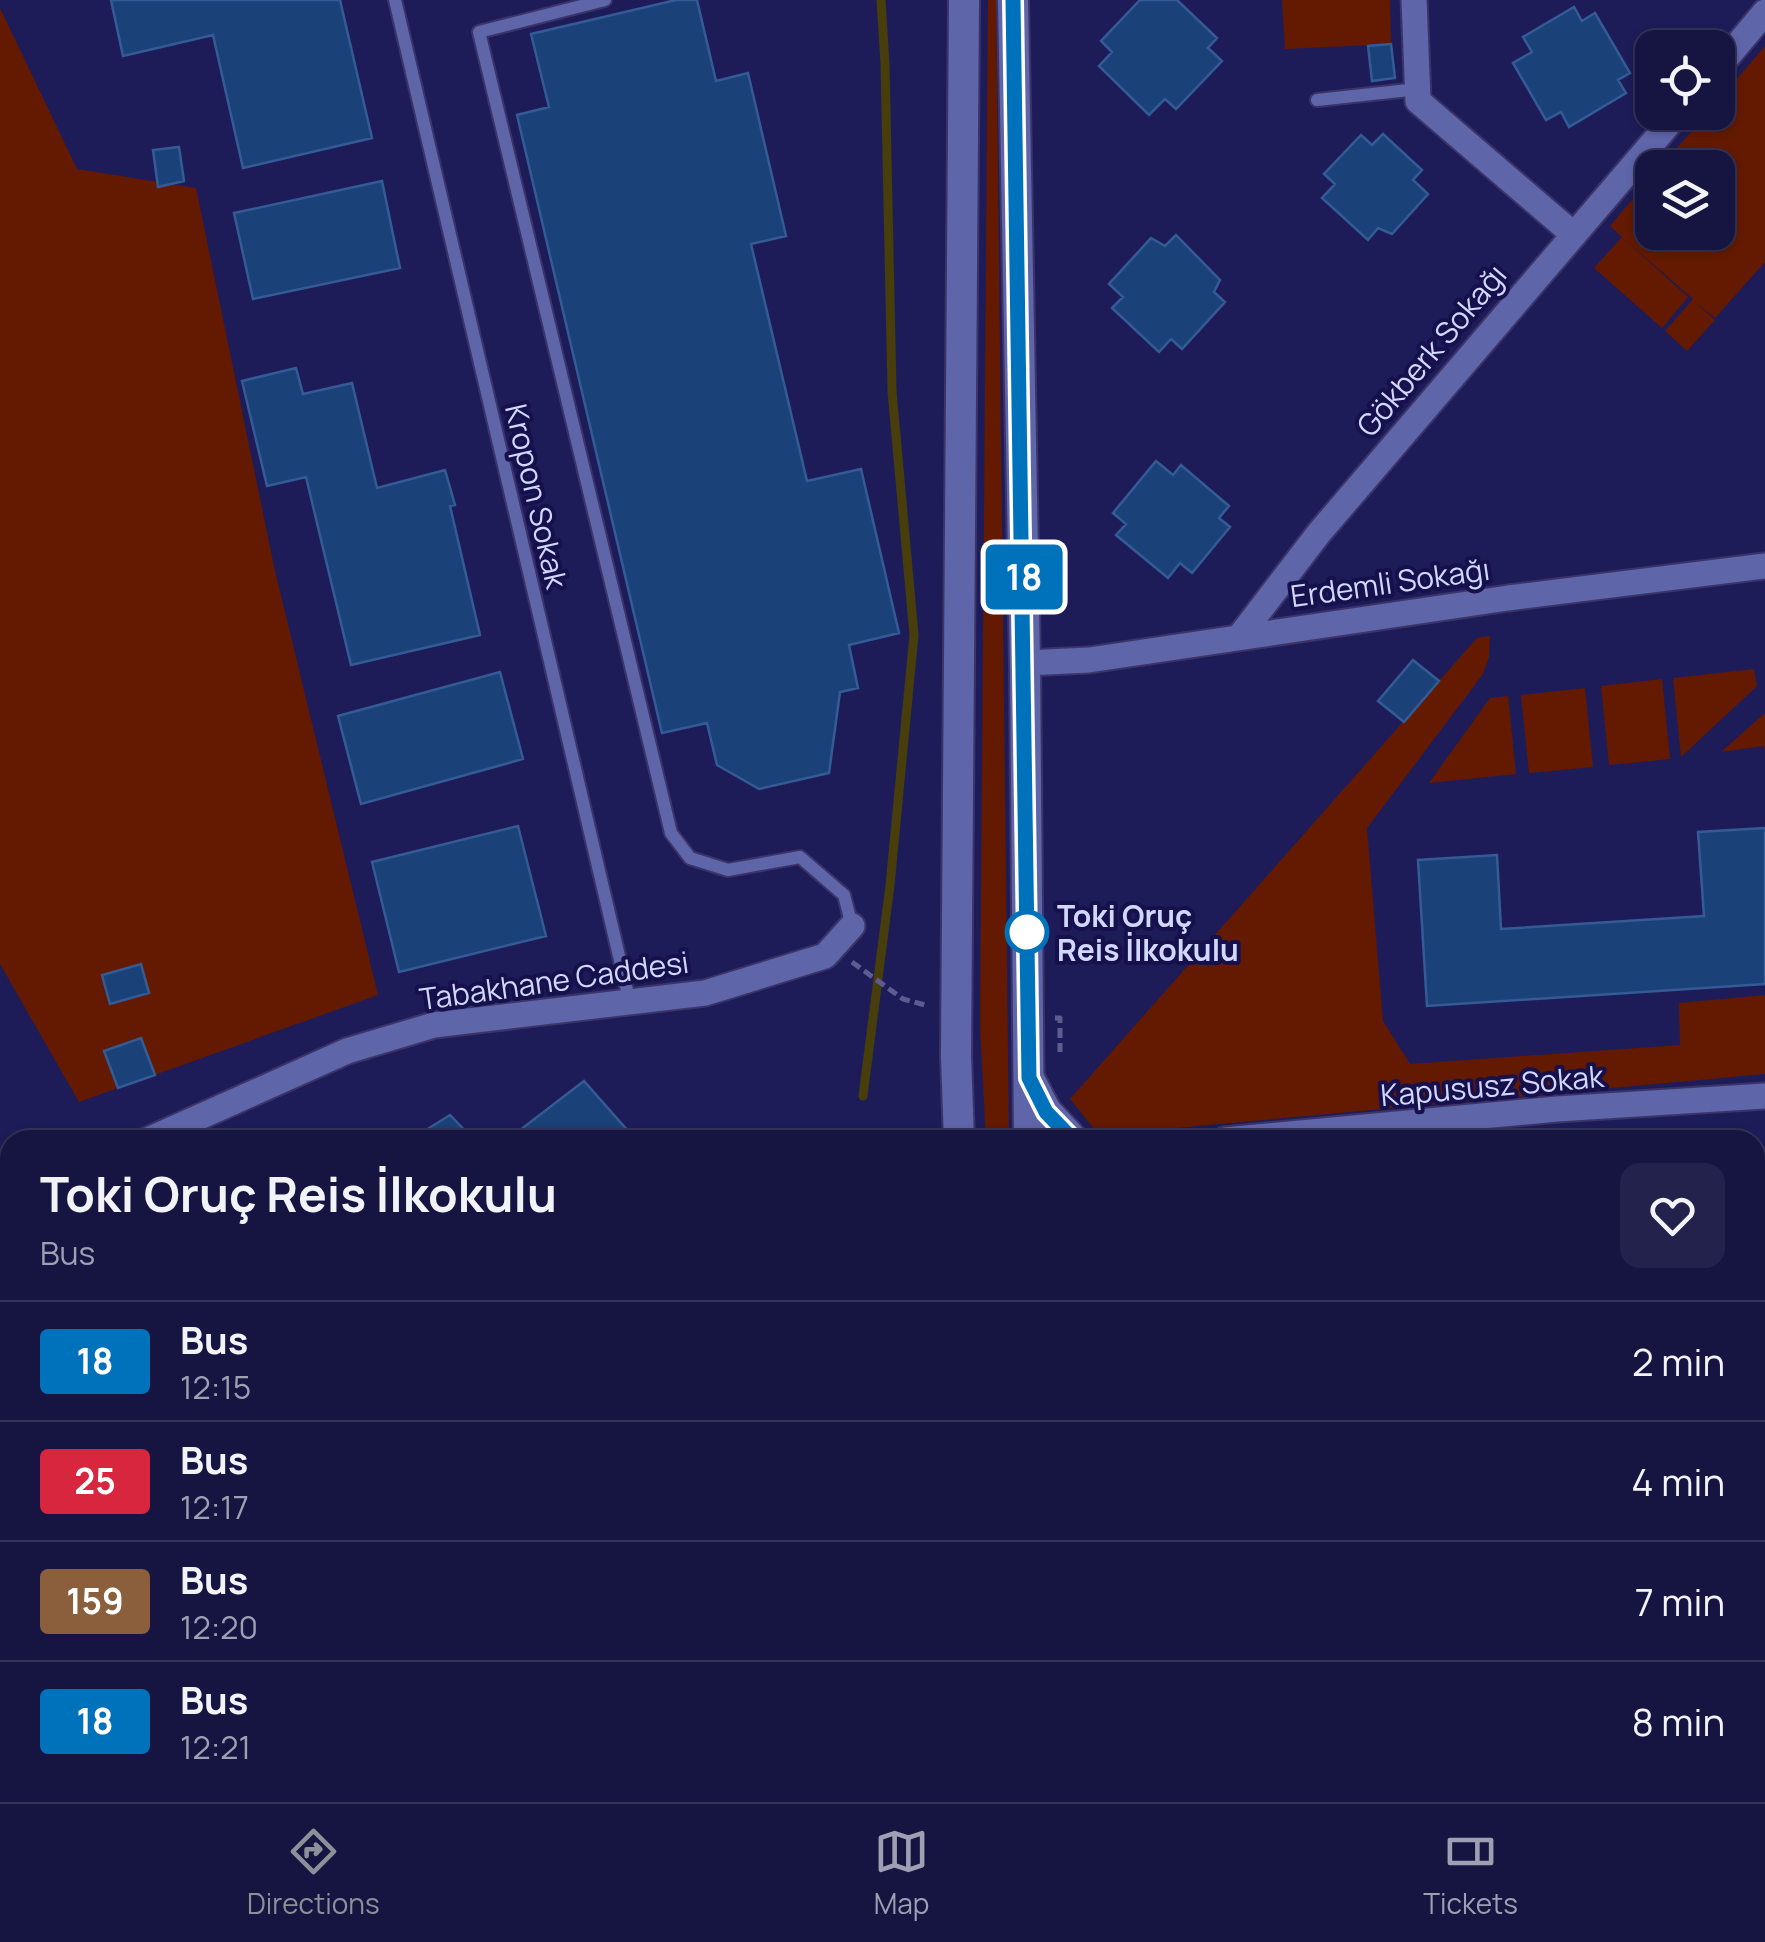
<!DOCTYPE html>
<html lang="en">
<head>
<meta charset="utf-8">
<style>
	body { margin:0; font-family:Manrope,sans-serif; background:#23224d; color:#f1f3f6; height:100vh; display:flex; flex-direction:column; font-size:38px; white-space:nowrap }
	* { box-sizing:border-box; margin:0 }
	p { font-size:32px; color:#9e9fb2 }
	.icon { flex:none; width:55px; height:55px; fill:none; stroke:currentColor; stroke-width:2; stroke-linecap:round; stroke-linejoin:round }
	.map { position:relative; flex:1; overflow:hidden }
	.side { position:absolute; left:0px; top:1130px; width:1765px; height:672px; display:flex; flex-direction:column; background:#161542; border-radius:30px 30px 0 0; box-shadow:0 2px 8px #0004,0 0 0 2px #35345b }
	.side>* { flex:none }
	.badge { padding:0 20px; border-radius:8px; font-size:35px; line-height:65px }
	.tools { position:absolute; left:1635px; top:30px; display:grid; gap:20px }
	.tools a { display:grid; place-items:center; width:100px; height:100px; border-radius:20px; background:#161542; box-shadow:0 2px 8px #0004,0 0 0 2px #35345b; font-size:50px }
	.map>.badge { position:absolute; translate:-50% -50%; box-shadow:0 0 0 5px #fff }
	.round { display:grid; place-items:center; flex:none; width:105px; height:105px; border-radius:20px; background:#23224d }
	.headline { display:flex; align-items:center; justify-content:space-between; height:170px; padding:0 40px }
	h1 { font-size:48px; font-weight:700; line-height:75px }
	ul { padding:0; list-style:none }
	li { display:flex; align-items:center; gap:30px; height:120px; padding:0 40px; border-top:2px solid #35345b }
	li div { flex:1 }
	li b { display:block; font-size:38px }
	li em { font-style:normal }
	li .badge { min-width:110px; font-weight:700; text-align:center }
	.dock { display:flex; justify-content:space-around; align-items:center; height:140px; border-top:2px solid #35345b; background:#161542; font-size:28px; color:#9e9fb2 }
	.dock a { display:grid; justify-items:center; gap:5px }
	.dock .selected { color:#8c9099 }
	.map>svg:first-child { display:block }
	.green { fill:#631a00 }
	.lines { fill:none; stroke-linecap:round; stroke-linejoin:round }
	.stream { stroke:#473e0b; stroke-width:9 }
	.building { fill:#1b4179; stroke:#345b96; stroke-width:2.5 }
	.service-casing { stroke:#3b346a; stroke-width:16 }
	.minor-casing { stroke:#3b346a; stroke-width:29 }
	.tertiary-casing { stroke:#3b346a; stroke-width:34 }
	.secondary-casing { stroke:#3b346a; stroke-width:34 }
	.path { stroke:#5c5c91; stroke-width:5; stroke-dasharray:10 5; stroke-linecap:butt }
	.service { stroke:#5f65a9; stroke-width:12 }
	.minor { stroke:#5f65a9; stroke-width:25 }
	.tertiary { stroke:#5f65a9; stroke-width:30 }
	.secondary { stroke:#5f65a9; stroke-width:30 }
	.line-casing { stroke:#fff; stroke-width:22 }
	.line { stroke:#0072bc; stroke-width:15 }
	.stop-dot { fill:#fff; stroke:#0072bc; stroke-width:5 }
	.labels { text-anchor:middle; dominant-baseline:central; stroke-width:8; stroke-linejoin:round; paint-order:stroke }
	.street-label { font-size:30px; fill:#d2d8fd; stroke:#16104c }
	.stop-label { font-size:30px; font-weight:bold; fill:#d2d8fd; stroke:#16104c; text-anchor:start }
</style>
</head>
<body>
<div class="map">
<svg width="1765" height="1802" viewBox="0 0 1765 1802">
	<rect width="100%" height="100%" fill="#1e1c58"/>
	<path class="green" d="M 988,0 L 996,0 L 1009,1140 L 986,1140 L 980,1026 Z
		M 1282,0 L 1390,0 L 1391,44 L 1285,49 Z
		M 0,8 L 77,169 L 196,188 L 275,571 L 378,995 L 79,1102 L 0,964 Z
		M 1765,46 L 1765,262 L 1715,318 L 1693,300 L 1715,320 L 1687,351 L 1665,331 L 1693,299 L 1623,238 L 1688,297 L 1662,328 L 1594,268 L 1622,237 L 1610,226 L 1652,176 L 1652,232 L 1718,232 L 1718,168 L 1660,167 L 1708,113 L 1718,112 L 1718,101 Z
		M 1490,636 L 1489,657 L 1483,674 L 1367,828 L 1383,1021 L 1410,1064 L 1680,1045 L 1679,1003 L 1765,995 L 1765,1074 L 1099,1135 L 1070,1099 L 1477,638 Z
		M 1754,669 L 1757,686 L 1681,757 L 1673,678 Z
		M 1662,679 L 1670,759 L 1609,765 L 1601,686 Z
		M 1585,688 L 1593,767 L 1529,773 L 1521,695 Z
		M 1508,696 L 1516,774 L 1429,783 L 1490,698 Z
		M 1765,713 L 1765,752 L 1764,746 L 1721,752 Z
		M 1765,1300 L 1765,1375 L 1755,1376 L 1755,1301 Z
		M 10,1704 L 10,1780 L 0,1786 L 0,1711 Z
		M 313,1792 L 1025,1792 L 1027,1802 L 301,1802 Z
		M 1229,1793 L 1229,1792 L 1302,1793 L 1301,1802 L 1218,1802 Z"/>
	<g class="lines">
		<path class="stream" d="M 863,1096 L 890,885 L 914,635 L 892,391 L 885,64 L 881,0
			M 0,1753 L 10,1744"/>
	</g>
	<path class="building" d="M 111,0 L 340,0 L 372,138 L 243,168 L 213,35 L 123,56 Z
		M 676,0 L 697,0 L 716,81 L 748,73 L 786,236 L 751,244 L 807,481 L 861,469 L 899,633 L 849,645 L 858,688 L 840,692 L 829,773 L 759,789 L 717,765 L 707,723 L 662,733 L 517,115 L 549,107 L 531,34 Z
		M 1140,0 L 1177,0 L 1217,38 L 1208,48 L 1222,61 L 1176,109 L 1165,99 L 1149,115 L 1099,66 L 1112,52 L 1101,41 Z
		M 1574,7 L 1582,21 L 1595,13 L 1630,73 L 1618,80 L 1626,93 L 1569,127 L 1561,112 L 1546,120 L 1513,63 L 1532,52 L 1523,37 Z
		M 1391,44 L 1395,78 L 1372,81 L 1368,46 Z
		M 1383,134 L 1422,170 L 1413,180 L 1428,194 L 1392,234 L 1378,228 L 1368,240 L 1322,198 L 1335,184 L 1324,174 L 1361,135 L 1372,145 Z
		M 179,147 L 184,181 L 158,187 L 153,150 Z
		M 382,181 L 400,268 L 253,299 L 234,213 Z
		M 1176,235 L 1220,280 L 1214,292 L 1225,302 L 1182,349 L 1171,339 L 1159,352 L 1112,308 L 1123,297 L 1109,284 L 1151,238 L 1165,246 Z
		M 296,368 L 303,394 L 352,383 L 377,488 L 445,470 L 455,505 L 450,506 L 480,635 L 351,665 L 306,477 L 267,486 L 242,381 Z
		M 1156,461 L 1173,475 L 1181,465 L 1229,506 L 1219,518 L 1230,527 L 1192,573 L 1180,563 L 1168,578 L 1116,535 L 1126,524 L 1113,513 Z
		M 1413,660 L 1439,681 L 1404,722 L 1378,701 Z
		M 500,672 L 523,759 L 361,804 L 338,716 Z
		M 518,826 L 546,936 L 399,972 L 372,862 Z
		M 1765,828 L 1765,984 L 1427,1006 L 1418,860 L 1497,855 L 1501,929 L 1704,916 L 1698,832 Z
		M 141,964 L 149,993 L 110,1004 L 102,975 Z
		M 141,1038 L 155,1075 L 118,1088 L 104,1051 Z
		M 584,1081 L 636,1140 L 507,1140 Z
		M 450,1115 L 474,1140 L 410,1140 Z"/>
	<g class="lines">
		<g class="service-casing">
			<path id="service" d="M 395,0 L 630,1003
				M 605,0 L 479,32 L 671,833 L 690,858 L 728,870 L 800,857 L 844,895 L 852,926
				M 1317,100 L 1418,89"/>
		</g>
		<g class="minor-casing">
			<path id="minor" d="M 1414,0 L 1418,101 L 1573,234
				M 1718,68 L 1765,12
				M 1240,636 L 1319,533 L 1679,112
				M 1025,663 L 1089,660 L 1508,598 L 1765,566
				M 148,1140 L 347,1051 L 434,1025 L 705,993 L 825,956 L 852,926
				M 1225,1140 L 1557,1109 L 1765,1096
				M 0,1206 L 10,1202
				M 1755,1663 L 1765,1662"/>
		</g>
		<g class="tertiary-casing">
			<path id="tertiary" d="M 1029,1078 L 1046,1111 L 1073,1140
				M 1157,1802 L 1163,1792"/>
		</g>
		<g class="secondary-casing">
			<path id="secondary" d="M 1013,0 L 1025,663 L 1029,1140
				M 959,1140 L 956,1056 L 964,0
				M 1071,1792 L 1073,1802
				M 1139,1792 L 1141,1802"/>
		</g>
		<path class="path" d="M 852,962 L 903,999 L 925,1005
			M 1055,1018 L 1060,1018 L 1060,1052
			M 662,1792 L 668,1802
			M 728,1802 L 734,1792"/>
		<use href="#service" class="service"/>
		<use href="#minor" class="minor"/>
		<use href="#tertiary" class="tertiary"/>
		<use href="#secondary" class="secondary"/>
	</g>
	<g class="lines">
		<g class="line-casing">
			<path id="line" d="M 1013,0 L 1029,1078 L 1046,1112 L 1073,1140"/>
		</g>
		<use href="#line" class="line"/>
	</g>
	<circle class="stop-dot" cx="1027" cy="932" r="20"/>
	<g class="labels">
		<g class="street-label">
			<text transform="translate(1431 350) rotate(-50)">Gökberk Sokağı</text>
			<text transform="translate(537 496) rotate(77)">Kropon Sokak</text>
			<text transform="translate(1390 582) rotate(-8)">Erdemli Sokağı</text>
			<text transform="translate(554 980) rotate(-8)">Tabakhane Caddesi</text>
			<text transform="translate(1492 1085) rotate(-5)">Kapususz Sokak</text>
		</g>
		<g class="stop-label">
			<text x="1057" y="915">Toki Oruç<tspan x="1057" dy="34">Reis İlkokulu</tspan></text>
		</g>
	</g>
</svg>
<div class="tools">
<a><svg class="icon" aria-label="locate" viewBox="0 0 24 24"><circle cx="12" cy="12" r="6"/><path d="M12 2v4M12 18v4M2 12h4M18 12h4"/></svg></a>
<a><svg class="icon" aria-label="layers" viewBox="0 0 24 24"><path d="M12 4l9 5-9 5-9-5zM3 14l9 5 9-5"/></svg></a>
</div>
<b class="badge" style="left:1024px;top:577px;background:#0072bc;color:#fff">18</b>
<section class="side">
<div class="headline"><div><h1>Toki Oruç Reis İlkokulu</h1><p>Bus</p></div><a class="round"><svg class="icon" aria-label="heart" viewBox="0 0 24 24"><path d="M12 20l-8-8c-3-5 5-10 8-4 3-6 11-1 8 4z"/></svg></a></div>
<ul>
<li><span class="badge" style="background:#0072bc;color:#fff">18</span><div><b>Bus</b><p>12:15</p></div><em>2 min</em></li>
<li><span class="badge" style="background:#d7263d;color:#fff">25</span><div><b>Bus</b><p>12:17</p></div><em>4 min</em></li>
<li><span class="badge" style="background:#8b5e3c;color:#fff">159</span><div><b>Bus</b><p>12:20</p></div><em>7 min</em></li>
<li><span class="badge" style="background:#0072bc;color:#fff">18</span><div><b>Bus</b><p>12:21</p></div><em>8 min</em></li>
</ul>
</section>
</div>
<nav class="dock">
<a class="selected"><svg class="icon" aria-label="directions" viewBox="0 0 24 24"><path d="M12 3l9 9-9 9-9-9zM9 14v-3h6M13 9l2 2-2 2"/></svg>Directions</a>
<a><svg class="icon" aria-label="map" viewBox="0 0 24 24"><path d="M3 6l6-2 6 2 6-2v14l-6 2-6-2-6 2zM9 4v14M15 6v14"/></svg>Map</a>
<a><svg class="icon" aria-label="tickets" viewBox="0 0 24 24"><path d="M3 7h18v10H3zM15 7v10"/></svg>Tickets</a>
</nav>
</body>
</html>
